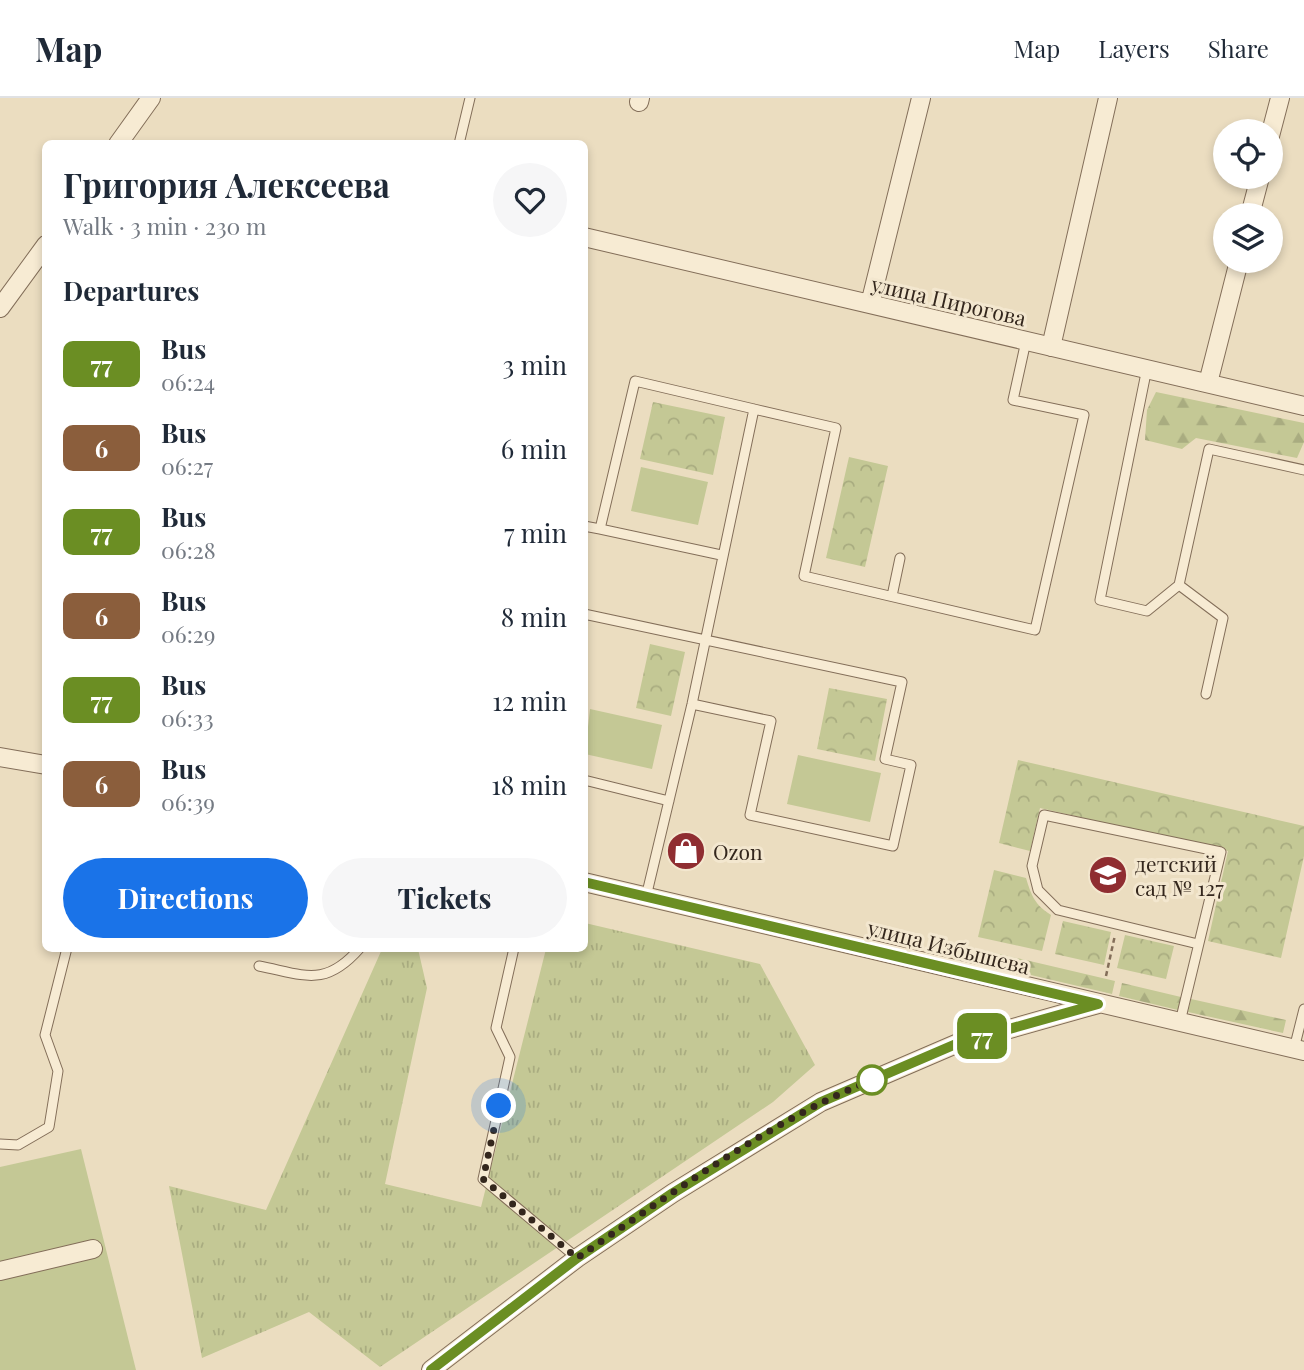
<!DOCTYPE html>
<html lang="en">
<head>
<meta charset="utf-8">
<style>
	body { margin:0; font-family:"Playfair Display",serif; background:#f6f6f7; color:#1f2937; height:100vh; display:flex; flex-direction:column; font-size:26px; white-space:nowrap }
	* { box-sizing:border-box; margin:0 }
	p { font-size:23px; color:#747a83 }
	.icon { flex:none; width:38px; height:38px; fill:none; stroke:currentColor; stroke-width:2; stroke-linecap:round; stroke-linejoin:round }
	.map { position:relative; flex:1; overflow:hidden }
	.drawer { position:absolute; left:42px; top:42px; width:546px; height:812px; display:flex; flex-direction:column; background:#fff; border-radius:10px; box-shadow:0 4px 10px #0003 }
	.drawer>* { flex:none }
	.badge { padding:0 14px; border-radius:10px; font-size:24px; line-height:46px }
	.buttons { position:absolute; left:1213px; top:21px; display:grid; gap:14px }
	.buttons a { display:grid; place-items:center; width:70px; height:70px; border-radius:50%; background:#fff; box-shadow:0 4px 10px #0003; font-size:35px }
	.you { position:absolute; width:35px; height:35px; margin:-18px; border:5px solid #fff; border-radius:50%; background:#1a73e8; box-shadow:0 0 0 10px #1a73e833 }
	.map>.badge { position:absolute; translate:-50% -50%; box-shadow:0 0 0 4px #fff }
	h2 { padding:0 21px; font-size:26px; line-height:63px }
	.round { display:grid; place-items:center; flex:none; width:74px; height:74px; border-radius:37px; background:#f6f6f7 }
	.overview { display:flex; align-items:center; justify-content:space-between; height:119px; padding:0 21px }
	h1 { font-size:33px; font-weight:700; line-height:52px }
	.cta { display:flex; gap:14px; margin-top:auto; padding:14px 21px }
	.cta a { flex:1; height:80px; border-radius:42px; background:#1a73e8; color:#fff; font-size:28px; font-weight:700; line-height:80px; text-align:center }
	.cta a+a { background:#f6f6f7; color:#1f2937 }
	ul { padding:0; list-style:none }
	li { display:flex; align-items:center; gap:21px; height:84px; padding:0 21px }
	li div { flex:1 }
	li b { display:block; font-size:26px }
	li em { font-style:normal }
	li .badge { min-width:77px; font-weight:700; text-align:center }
	header { display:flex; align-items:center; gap:42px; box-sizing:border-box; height:98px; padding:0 35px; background:#fff; border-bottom:2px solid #e0e1e3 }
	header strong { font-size:33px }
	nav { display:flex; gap:38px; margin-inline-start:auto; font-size:24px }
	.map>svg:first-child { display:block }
	.grass { fill:url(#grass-tufts) }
	.forest { fill:url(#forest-firs) }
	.park { fill:url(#park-crowns) }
	.garden { fill:#c4c895 }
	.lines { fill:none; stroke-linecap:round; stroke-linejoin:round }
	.service-casing { stroke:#836e59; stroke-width:11 }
	.minor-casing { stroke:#836e59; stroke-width:20 }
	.path { stroke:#836e59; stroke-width:2.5; stroke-dasharray:5 3.5; stroke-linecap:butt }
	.service { stroke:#f7ebd3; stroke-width:9 }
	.minor { stroke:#f7ebd3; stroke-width:18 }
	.line-casing { stroke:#fff; stroke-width:16 }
	.line { stroke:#6b8e23; stroke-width:10 }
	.walk { stroke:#34271d; stroke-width:7; stroke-dasharray:0 12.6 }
	.stop-dot { fill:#fff; stroke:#6b8e23; stroke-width:3.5 }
	.labels { text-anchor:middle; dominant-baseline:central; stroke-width:6; stroke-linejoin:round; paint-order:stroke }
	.street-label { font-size:21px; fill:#34271d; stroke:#f3e7cf }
	.poi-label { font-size:21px; fill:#34271d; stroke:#f3e7cf; text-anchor:start }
</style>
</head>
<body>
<header>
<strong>Map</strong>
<nav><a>Map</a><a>Layers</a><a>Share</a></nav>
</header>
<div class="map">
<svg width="1304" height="1272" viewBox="0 0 1304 1272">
	<defs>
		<pattern id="grass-tufts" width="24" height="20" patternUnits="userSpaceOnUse" patternTransform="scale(1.75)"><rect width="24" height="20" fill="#c4c895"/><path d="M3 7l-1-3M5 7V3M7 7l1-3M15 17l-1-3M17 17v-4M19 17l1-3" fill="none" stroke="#a9ac80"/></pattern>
		<pattern id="forest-firs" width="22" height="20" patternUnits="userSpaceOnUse" patternTransform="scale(1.75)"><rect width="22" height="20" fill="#c4c895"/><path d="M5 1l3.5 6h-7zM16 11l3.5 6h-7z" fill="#a9ac80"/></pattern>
		<pattern id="park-crowns" width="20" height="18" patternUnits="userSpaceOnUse" patternTransform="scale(1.75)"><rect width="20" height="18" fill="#c4c895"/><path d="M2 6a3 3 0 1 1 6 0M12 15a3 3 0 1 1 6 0" fill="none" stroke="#a9ac80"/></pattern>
	</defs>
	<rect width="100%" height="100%" fill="#ebddc0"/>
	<path class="grass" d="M 585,825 L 760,866 L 815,967 L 773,1004 L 380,1269 L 309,1214 L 202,1260 L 169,1088 L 266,1112 L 382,851 L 418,851 L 427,890 L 385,1086 L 481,1109 L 546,851 L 584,850 Z"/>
	<path class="forest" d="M 1156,294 L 1304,325 L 1304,344 L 1297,360 L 1196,340 L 1182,351 L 1145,342 L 1147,312 Z
		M 961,847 L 1115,883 L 1112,896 L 958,860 Z
		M 1122,885 L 1181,899 L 1178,912 L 1119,898 Z
		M 1191,901 L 1286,922 L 1283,935 L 1188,914 Z"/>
	<path class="park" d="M 653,304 L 725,319 L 713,377 L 640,361 Z
		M 849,359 L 888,368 L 865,469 L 826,460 Z
		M 650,546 L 685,554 L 671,618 L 636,610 Z
		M 829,590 L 887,601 L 875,663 L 817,651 Z
		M 1018,662 L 1304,728 L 1304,758 L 1281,860 L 1208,843 L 1228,753 L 1040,710 L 1030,753 L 999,745 Z
		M 994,772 L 1026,780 C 1031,797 1035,807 1051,817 L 1042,853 L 978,839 Z
		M 1063,823 L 1111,834 L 1104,867 L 1055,856 Z
		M 1125,837 L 1174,848 L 1166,881 L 1117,870 Z"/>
	<path class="garden" d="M 641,369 L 708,384 L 698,427 L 631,413 Z
		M 590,611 L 662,627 L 652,671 L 585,656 Z
		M 798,657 L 881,675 L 870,724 L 787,706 Z
		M 81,1051 L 136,1272 L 0,1272 L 0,1069 Z"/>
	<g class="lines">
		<g class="service-casing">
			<path id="service" d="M 459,46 L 470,0
				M 1147,270 L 1100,502 L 1147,513 L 1179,487 L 1223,520 L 1206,596
				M 584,428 L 600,431 L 635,283 L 754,311
				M 600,431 L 721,457
				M 1179,487 L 1209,351 L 1304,372
				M 892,498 L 900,460
				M 584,516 L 902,584 L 885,661 L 911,667 L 893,748 L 750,717 L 771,623 L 692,606
				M 584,682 L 669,703
				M 646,799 L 692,606 L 754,311 L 836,330 L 804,478 L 1035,532 L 1084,317 L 1013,302 L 1026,243
				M 514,850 L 496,930 L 510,959 L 483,1081 L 577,1160
				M 259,868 C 305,877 325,890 360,850
				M 1180,924 L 1221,754 L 1044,717 L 1032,768 L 1038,792 L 1058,812 L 1198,846
				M 1294,951 L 1304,911
				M 0,1046 L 18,1047 L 49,1029 L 58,973 L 45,937 L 67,850"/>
		</g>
		<g class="minor-casing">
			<path id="minor" d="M 639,4 L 640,0
				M 1270,38 L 1280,0
				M 118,46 L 151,0
				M 1250,117 L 1260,79
				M 584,139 L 1304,308
				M 870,206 L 921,0
				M 0,210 L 46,147
				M 1051,249 L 1108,0
				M 1208,285 L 1239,163
				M 0,659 L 46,667
				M 584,784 L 1304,953
				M 0,1173 L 93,1151
				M 431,1272 L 577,1160 L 673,1095 L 821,1004 L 956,946 L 1098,906"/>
		</g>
		<path class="path" d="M 1106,878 L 1115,837"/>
		<use href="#service" class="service"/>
		<use href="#minor" class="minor"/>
	</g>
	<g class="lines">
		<g class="line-casing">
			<path id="line" d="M 431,1272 L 577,1160 L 673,1095 L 821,1004 L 956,946 L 1098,906 L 584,784"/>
		</g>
		<use href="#line" class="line"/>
		<path class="walk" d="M 499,1008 L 483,1081 L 577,1160 C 667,1099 771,1022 872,982"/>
	</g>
	<defs>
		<g id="shop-disc" transform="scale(2.0125)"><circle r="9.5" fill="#8f2d31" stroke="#f3e7cf"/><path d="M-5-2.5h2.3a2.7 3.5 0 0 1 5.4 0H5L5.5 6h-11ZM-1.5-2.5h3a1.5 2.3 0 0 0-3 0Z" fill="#fff"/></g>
		<g id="school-disc" transform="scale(2.0125)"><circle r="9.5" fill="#8f2d31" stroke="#f3e7cf"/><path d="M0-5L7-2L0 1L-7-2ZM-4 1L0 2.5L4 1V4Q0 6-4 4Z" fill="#fff"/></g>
	</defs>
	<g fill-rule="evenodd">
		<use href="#shop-disc" x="686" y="753"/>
		<use href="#school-disc" x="1108" y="777"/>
	</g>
	<circle class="stop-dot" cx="872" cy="982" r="14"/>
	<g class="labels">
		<g class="street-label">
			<text transform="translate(949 202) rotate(13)">улица Пирогова</text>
			<text transform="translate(949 848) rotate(14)">улица Избышева</text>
		</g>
		<g class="poi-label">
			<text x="713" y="753">Ozon</text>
			<text x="1135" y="765">детский<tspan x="1135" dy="24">сад № 127</tspan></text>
		</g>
	</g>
</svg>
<div class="buttons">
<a><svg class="icon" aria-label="locate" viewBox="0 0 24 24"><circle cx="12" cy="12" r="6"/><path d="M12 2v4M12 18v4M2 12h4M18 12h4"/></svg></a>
<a><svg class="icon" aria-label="layers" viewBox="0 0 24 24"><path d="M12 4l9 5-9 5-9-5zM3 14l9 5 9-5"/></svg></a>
</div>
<div class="you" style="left:499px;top:1008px"></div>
<b class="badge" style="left:982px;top:938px;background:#6b8e23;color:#fff">77</b>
<section class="drawer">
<div class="overview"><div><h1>Григория Алексеева</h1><p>Walk · 3 min · 230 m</p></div><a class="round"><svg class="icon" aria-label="heart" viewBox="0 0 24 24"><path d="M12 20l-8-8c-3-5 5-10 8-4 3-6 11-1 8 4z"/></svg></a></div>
<h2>Departures</h2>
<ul>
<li><span class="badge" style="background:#6b8e23;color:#fff">77</span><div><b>Bus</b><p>06:24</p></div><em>3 min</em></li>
<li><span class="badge" style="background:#8b5e3c;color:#fff">6</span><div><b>Bus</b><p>06:27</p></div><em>6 min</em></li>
<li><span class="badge" style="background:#6b8e23;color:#fff">77</span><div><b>Bus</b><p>06:28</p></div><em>7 min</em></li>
<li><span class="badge" style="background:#8b5e3c;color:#fff">6</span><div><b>Bus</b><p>06:29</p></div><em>8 min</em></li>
<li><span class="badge" style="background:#6b8e23;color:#fff">77</span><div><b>Bus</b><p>06:33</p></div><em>12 min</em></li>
<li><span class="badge" style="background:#8b5e3c;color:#fff">6</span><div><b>Bus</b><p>06:39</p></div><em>18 min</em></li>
</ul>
<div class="cta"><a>Directions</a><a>Tickets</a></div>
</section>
</div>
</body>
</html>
